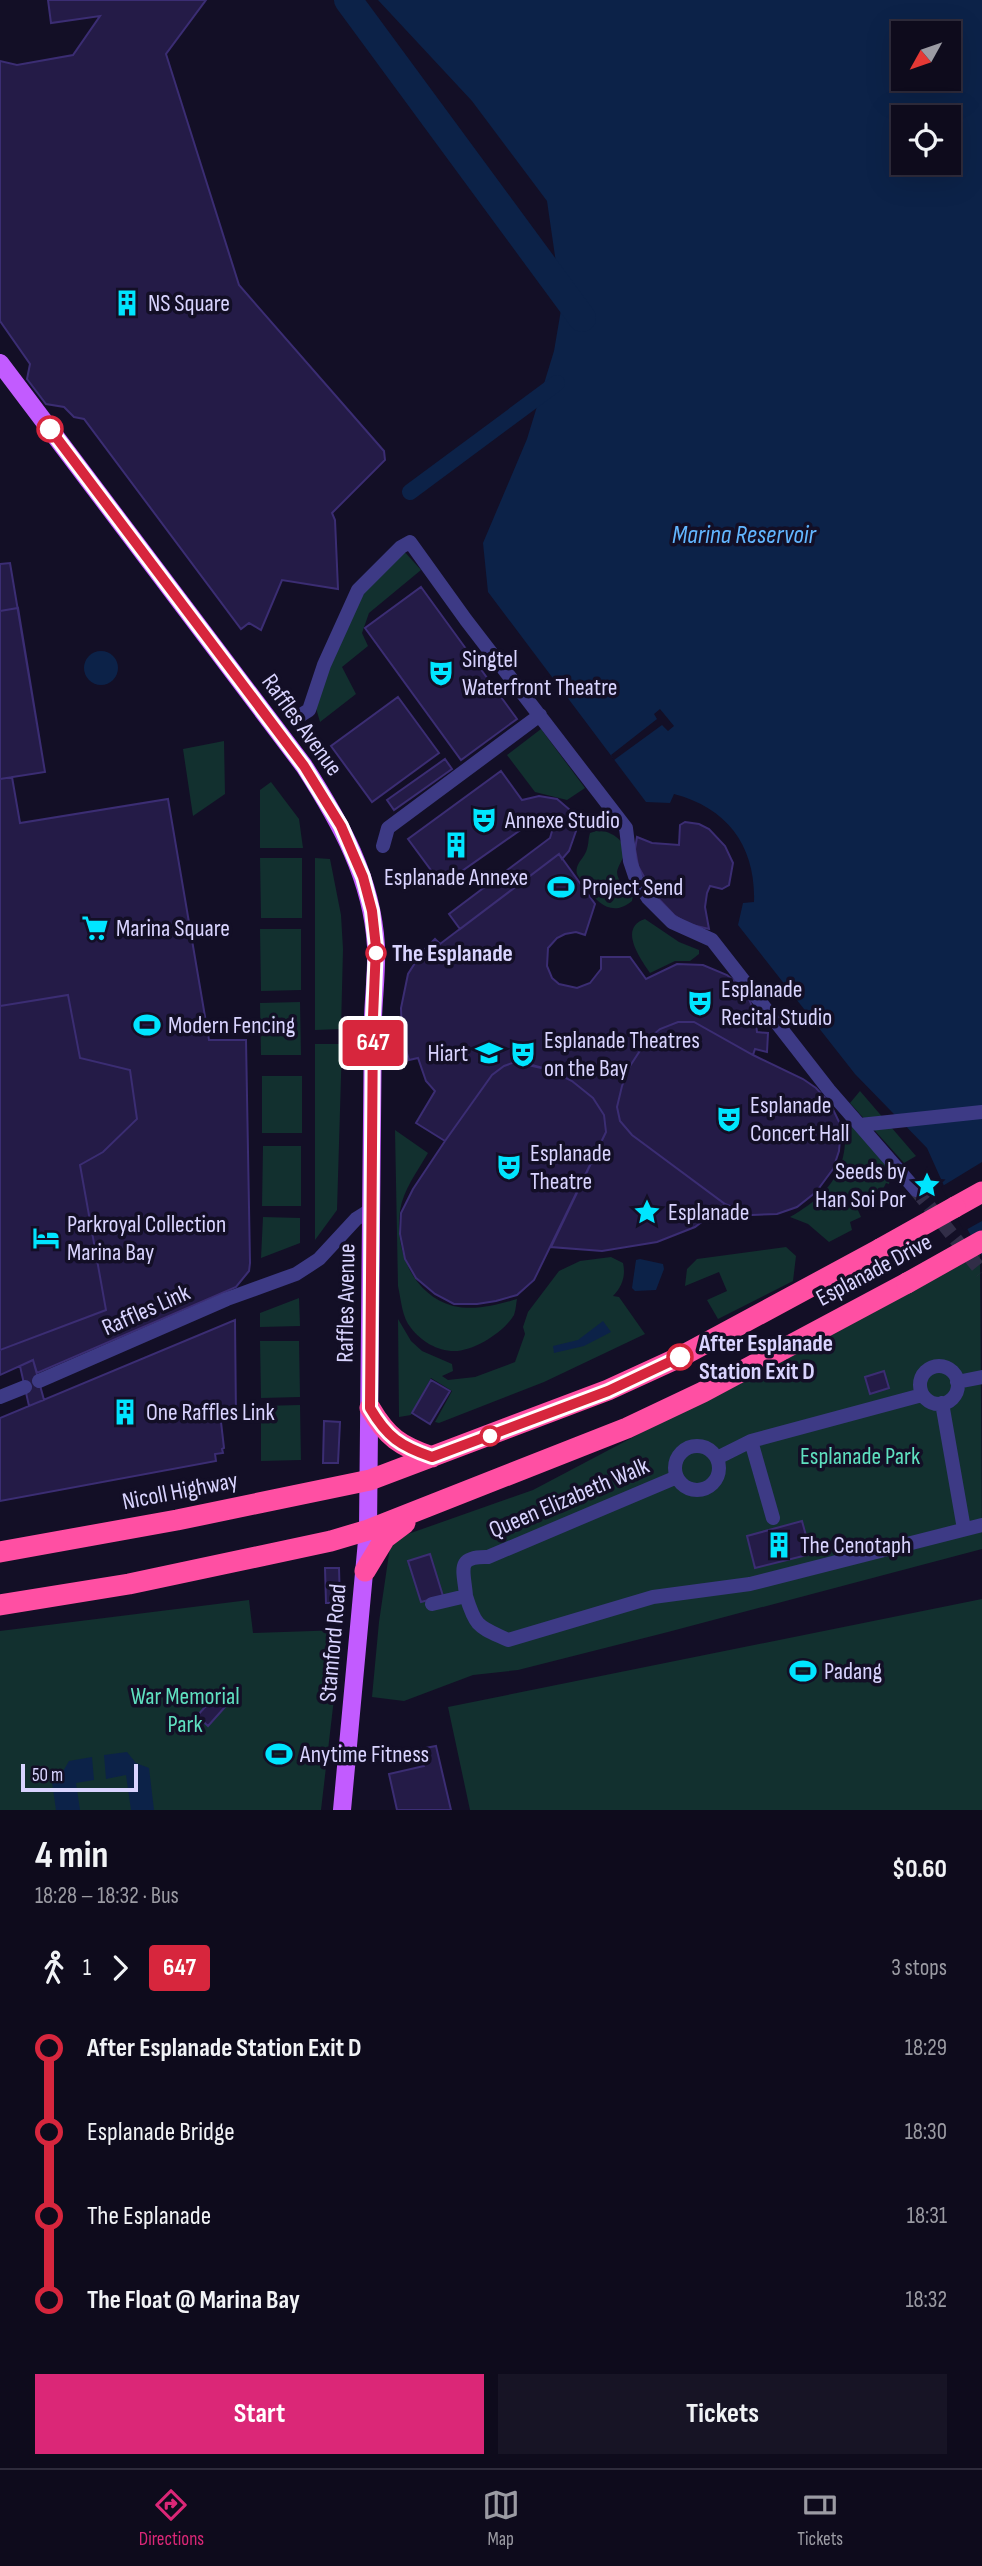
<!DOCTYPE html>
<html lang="en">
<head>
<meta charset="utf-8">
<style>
	body { margin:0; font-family:"Sofia Sans Condensed",sans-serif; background:#171425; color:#f1f3f6; height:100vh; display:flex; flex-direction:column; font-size:26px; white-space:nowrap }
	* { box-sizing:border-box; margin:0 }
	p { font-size:23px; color:#9b9ba3 }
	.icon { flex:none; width:38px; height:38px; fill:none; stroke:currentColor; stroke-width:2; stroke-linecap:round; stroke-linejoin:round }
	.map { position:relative; height:1810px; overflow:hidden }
	.drawer { display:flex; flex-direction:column; background:#0e0b1c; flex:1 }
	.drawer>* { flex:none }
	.badge { padding:0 14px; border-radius:5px; font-size:24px; line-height:46px }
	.needle { width:46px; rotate:230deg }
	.buttons { position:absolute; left:891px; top:21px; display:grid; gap:14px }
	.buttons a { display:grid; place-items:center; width:70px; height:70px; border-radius:0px; background:#0e0b1c; box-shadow:0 7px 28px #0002,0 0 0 2px #2e2b3b; font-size:35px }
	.scale { position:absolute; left:21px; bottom:18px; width:117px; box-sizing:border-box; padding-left:7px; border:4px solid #d9d4ff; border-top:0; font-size:19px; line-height:24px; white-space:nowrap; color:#d9d4ff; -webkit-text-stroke:5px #130f26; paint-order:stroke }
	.map>.badge { position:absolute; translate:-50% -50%; box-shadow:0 0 0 4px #fff }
	.legs { display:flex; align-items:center; gap:10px; height:77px; padding:0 35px; font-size:23px }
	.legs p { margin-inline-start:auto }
	.summary { display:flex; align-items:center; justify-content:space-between; height:119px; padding:0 35px }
	h1 { font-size:38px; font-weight:700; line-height:52px }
	.action { display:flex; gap:14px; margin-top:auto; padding:14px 35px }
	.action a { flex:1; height:80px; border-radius:0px; background:#db2777; color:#fff; font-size:28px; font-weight:700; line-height:80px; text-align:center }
	.action a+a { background:#171425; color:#f1f3f6 }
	ul { padding:0 35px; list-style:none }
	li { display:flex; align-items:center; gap:24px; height:84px; font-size:26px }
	li i { display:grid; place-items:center; width:10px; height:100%; margin:0 9px; background:currentColor }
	li i::after { content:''; width:18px; height:18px; margin:-9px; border:5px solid; border-radius:50%; background:#0e0b1c }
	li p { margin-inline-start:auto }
	li:first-child i { background:linear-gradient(#0000 50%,currentColor 0) }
	li:last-child i { background:linear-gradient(currentColor 50%,#0000 0) }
	.dock { display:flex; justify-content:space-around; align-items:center; height:98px; border-top:2px solid #2e2b3b; background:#0e0b1c; font-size:19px; color:#9b9ba3 }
	.dock a { display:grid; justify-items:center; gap:4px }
	.dock .active { color:#db2777 }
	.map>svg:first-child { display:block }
	.green { fill:#12302f }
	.water { fill:#0c2248; fill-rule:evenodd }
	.pier { fill:#130f26 }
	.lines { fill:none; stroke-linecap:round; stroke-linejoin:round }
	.canal { stroke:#0c2248; stroke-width:16 }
	.river { stroke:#0c2248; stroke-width:28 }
	.building { fill:#241b47; stroke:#3b2d73; stroke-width:2 }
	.street-tunnel { stroke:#312d47; stroke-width:14; stroke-dasharray:14 7; stroke-linecap:butt }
	.street { stroke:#3d3a85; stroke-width:14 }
	.primary { stroke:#c25bff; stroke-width:18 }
	.highway { stroke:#ff4fa3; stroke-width:21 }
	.highway-bridge { stroke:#ff4fa3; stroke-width:21 }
	.line-1-casing { stroke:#fff; stroke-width:16 }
	.line-1 { stroke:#d7263d; stroke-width:10 }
	.stop-1-dot { fill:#fff; stroke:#d7263d; stroke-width:3.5 }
	.labels { text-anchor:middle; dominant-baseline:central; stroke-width:7; stroke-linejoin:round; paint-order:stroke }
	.poi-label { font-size:24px; fill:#d9d4ff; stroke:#130f26; text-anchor:start }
	.street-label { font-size:24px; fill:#d9d4ff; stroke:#130f26 }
	.stop-label { font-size:24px; font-weight:bold; fill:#d9d4ff; stroke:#130f26; text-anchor:start }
	.park-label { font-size:24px; fill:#5fe0c0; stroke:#130f26 }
	.water-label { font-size:26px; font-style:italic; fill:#62b6ff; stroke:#130f26 }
</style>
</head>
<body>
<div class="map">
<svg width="982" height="1810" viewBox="0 0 982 1810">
	<rect width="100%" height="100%" fill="#130f26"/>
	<path class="green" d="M 403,550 L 421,570 L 369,613 L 362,633 L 368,646 L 342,667 L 356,694 L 320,722 L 316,708 L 329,661 L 367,585 Z
		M 541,729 L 585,788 L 567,800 L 535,792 L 507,755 Z
		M 224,741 L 225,794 L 193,816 L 183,749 Z
		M 271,782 L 299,819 L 303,848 L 260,848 L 260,790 Z
		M 599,830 C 611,832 627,840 624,855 C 622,861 618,866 617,872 C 617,881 627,888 633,895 L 632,901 C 613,917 598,904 587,888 C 584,884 579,878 577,874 C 574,864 585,858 587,849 C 589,843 588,839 590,833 Z
		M 260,858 L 302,858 L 302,918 L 261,918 Z
		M 315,858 L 330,859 L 341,915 L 343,949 L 341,1029 L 315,1030 Z
		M 645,919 L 679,942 L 699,950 L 699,954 L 690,961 L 675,961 L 650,973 C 640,958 618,928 645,919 Z
		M 260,929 L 301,929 L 301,990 L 261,991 Z
		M 300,1002 L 301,1055 L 261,1055 L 260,1003 Z
		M 315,1044 L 342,1044 L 337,1210 L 315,1240 Z
		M 262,1076 L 302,1076 L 302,1133 L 262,1133 Z
		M 860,1091 L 916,1156 L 904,1163 L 850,1103 Z
		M 846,1119 C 859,1134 895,1163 889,1184 L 886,1183 L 881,1193 L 857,1208 L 861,1217 L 850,1222 L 852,1230 L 829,1242 L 808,1224 L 790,1217 C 816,1202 839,1183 844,1152 C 846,1141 844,1130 846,1119 Z
		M 395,1130 L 428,1153 C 417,1172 403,1190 400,1211 C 394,1250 413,1295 453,1306 C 475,1311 497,1305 517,1299 C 516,1304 516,1309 514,1315 C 504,1332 474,1351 454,1351 C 437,1351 421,1341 411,1328 C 402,1318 401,1299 398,1286 Z
		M 263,1146 L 301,1146 L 301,1206 L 262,1206 Z
		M 263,1217 L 300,1218 L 300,1243 L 261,1258 Z
		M 786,1247 L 796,1256 L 793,1281 L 718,1319 L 707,1300 L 727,1291 L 719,1272 L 685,1286 L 687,1269 L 697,1259 Z
		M 980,1254 L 982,1549 L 668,1632 L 518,1670 L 473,1675 L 404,1701 L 372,1697 L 379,1622 L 391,1540 L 533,1490 Z
		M 611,1257 L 623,1263 C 626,1276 622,1287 613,1296 L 619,1297 L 645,1334 L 544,1382 L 439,1423 L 435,1422 L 452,1391 L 431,1378 L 411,1415 L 399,1417 L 398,1319 L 411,1341 L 422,1351 L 452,1364 L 453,1371 L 442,1376 L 448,1380 L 475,1377 L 515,1362 L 525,1334 L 523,1327 L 528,1312 L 559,1271 L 580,1261 Z
		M 299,1298 L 300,1326 L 260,1327 L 260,1313 Z
		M 260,1341 L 299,1341 L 300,1397 L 261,1398 Z
		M 300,1405 L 301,1460 L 261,1461 L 261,1406 Z
		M 982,1599 L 982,1810 L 470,1810 L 448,1707 Z
		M 249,1600 L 253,1633 L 342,1630 L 321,1810 L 0,1810 L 0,1631 Z"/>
	<path class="water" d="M 378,0 L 982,0 L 982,1256 L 945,1188 L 927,1148 L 855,1074 L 738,925 L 743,903 L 754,902 C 756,847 728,808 674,794 L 670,803 L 646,802 L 488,592 L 483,543 L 527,439 L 554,351 L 562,304 L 547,201 L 472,101 ZM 903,33 L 948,33 L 948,79 L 903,79 ZM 903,117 L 948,117 L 948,163 L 903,163 Z
		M84 668a17 17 0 1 1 34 0a17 17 0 1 1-34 0Z
		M 640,1259 L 663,1264 L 664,1269 L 656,1290 L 635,1291 L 632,1288 L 636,1260 Z
		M 603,1321 L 611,1332 L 584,1346 L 554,1353 L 553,1346 L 578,1340 Z
		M 127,1752 L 136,1763 L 149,1768 L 154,1810 L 131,1810 L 126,1775 L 106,1779 L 104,1755 Z
		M 92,1757 L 94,1780 L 76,1783 L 80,1810 L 56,1810 L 52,1782 L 62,1773 L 69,1761 Z"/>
	<path class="pier" d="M 660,709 L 674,726 L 668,731 L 662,725 L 614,760 L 611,755 L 657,719 L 654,714 Z
		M 982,1162 L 982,1221 L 964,1231 L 941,1187 Z"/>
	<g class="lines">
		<path class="canal" d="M 410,492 L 557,383"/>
		<path class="river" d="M 348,0 L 582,318"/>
	</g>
	<path class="building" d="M 48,0 L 206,0 L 166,54 L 239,285 L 384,451 L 385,460 L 332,513 L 335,520 L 338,589 L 282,580 L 261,630 L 249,623 L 241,629 L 84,419 L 74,417 L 64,407 L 46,404 L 27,379 L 30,364 L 0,321 L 0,61 L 17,65 L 73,55 L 100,16 L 51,23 Z
		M 10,563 L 45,772 L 12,777 L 20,823 L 168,799 L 209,1040 L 246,1040 L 250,1263 L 249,1271 L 236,1287 L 37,1373 L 33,1360 L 0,1375 L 0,564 Z
		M 421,587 L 517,719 L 461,760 L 365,628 Z
		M 18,608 L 45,772 L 0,779 L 0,611 Z
		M 398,697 L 439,753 L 372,802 L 331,746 Z
		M 445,759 L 452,769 L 394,810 L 387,800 Z
		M 501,771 L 522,800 L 539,796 L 557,799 L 570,810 L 576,831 L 569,851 L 562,859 L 559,854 L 460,929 L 449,914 L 550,838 L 553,828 L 547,819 L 539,817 L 442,885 L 408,839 Z
		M 685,822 L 699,824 L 709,829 L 725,846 L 733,863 L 729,885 L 722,889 L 710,886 L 707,893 L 705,907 L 709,929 L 688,924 L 674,915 L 653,893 L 638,866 L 635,849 L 637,837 L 652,843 L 679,845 L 680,825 Z
		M 559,854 L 595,904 L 585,935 L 576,932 L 565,934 L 557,938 L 548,948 L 547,966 L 552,978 L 559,984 L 577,988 L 590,983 L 601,969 L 601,957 L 630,957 L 646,979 L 677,964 L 703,965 L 727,975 L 738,984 L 749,999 L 755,1014 L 757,1032 L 768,1033 L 767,1052 L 755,1049 L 753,1055 L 694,1022 L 678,1022 L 660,1029 L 647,1040 L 630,1066 L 622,1086 L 617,1107 L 620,1121 L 632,1135 L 725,1204 L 695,1227 L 657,1242 L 602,1251 L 551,1247 L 606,1132 L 604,1115 L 593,1098 L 572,1081 L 550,1070 L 525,1063 L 515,1062 L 504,1066 L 492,1075 L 445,1141 L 416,1123 L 435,1091 L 426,1081 L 418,1058 L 409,1060 L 402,1036 L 401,1008 L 408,974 L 422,952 L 435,939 L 440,944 Z
		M 68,995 L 80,1058 L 130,1070 L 137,1119 L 103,1152 L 80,1165 L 106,1310 L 0,1350 L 0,1006 Z
		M 678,1022 L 694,1022 L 753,1055 L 803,1079 L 816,1088 L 830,1103 L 841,1126 L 839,1151 L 833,1169 L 816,1192 L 797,1207 L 777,1214 L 752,1215 L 725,1204 L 632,1135 L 620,1121 L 617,1107 L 622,1086 L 630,1066 L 647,1040 L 660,1029 Z
		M 515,1062 L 550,1070 L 572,1081 L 593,1098 L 604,1115 L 606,1132 L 534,1280 L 517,1295 L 496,1301 L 477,1304 L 454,1304 L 435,1294 L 416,1278 L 405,1259 L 400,1234 L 401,1213 L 413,1189 L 445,1141 L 492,1075 L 504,1066 Z
		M 235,1320 L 236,1419 L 221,1422 L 224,1448 L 222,1449 L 223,1453 L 215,1454 L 216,1461 L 0,1501 L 0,1418 Z
		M 33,1360 L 44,1400 L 29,1406 L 20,1366 Z
		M 884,1371 L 889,1388 L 870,1394 L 865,1377 Z
		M 431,1380 L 450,1391 L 430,1424 L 412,1413 Z
		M 324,1421 L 340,1422 L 338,1463 L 323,1463 Z
		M 802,1521 L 811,1554 L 755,1568 L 747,1536 Z
		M 430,1554 L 443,1596 L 421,1602 L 408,1561 Z
		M 325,1568 L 339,1568 L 340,1603 L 326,1603 Z
		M 214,1697 L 225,1707 L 208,1726 L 197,1716 Z
		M 436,1746 L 451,1810 L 397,1810 L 389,1774 L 424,1766 L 420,1749 Z"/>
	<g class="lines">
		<path class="street-tunnel" d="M 916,1190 L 982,1272"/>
		<path class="street" d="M 301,715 L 309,710 L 324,665 L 358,590 L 401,547 L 410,542 L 466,620 L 626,828 L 630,861 L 636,879 L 648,898 L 672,922 L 712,940 L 829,1090 L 916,1190
			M 383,846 L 388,828 L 540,715
			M 860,1125 L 982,1112
			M920 1385a19 19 0 1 1 38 0a19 19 0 1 1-38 0Z
			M 39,1381 L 227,1299 L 296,1274 L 319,1259 L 356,1219 L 372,1209
			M 957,1382 L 982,1377
			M 0,1397 L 25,1387
			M 942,1403 L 964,1529
			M 751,1441 L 773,1518
			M675 1468a22 22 0 1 1 44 0a22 22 0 1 1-44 0Z
			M 717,1458 L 751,1441 L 922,1395
			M 466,1596 C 476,1628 478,1626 508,1640 L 653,1597 L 750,1584 L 982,1525
			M 432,1604 L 466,1596 C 464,1570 455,1556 488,1557 L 677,1477"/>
		<path class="primary" d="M 0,363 L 304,766 C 340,822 372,878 376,946 C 377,969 374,993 373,1017 L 368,1530 L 342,1810"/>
		<path class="highway" d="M 955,1207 L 982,1192
			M 370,1408 C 387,1437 400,1446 432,1457
			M 0,1552 L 177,1520 L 370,1480 L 608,1390 L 680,1357 L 880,1249
			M 365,1571 L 385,1538 L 405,1523
			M 0,1605 L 129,1584 L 331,1541 L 368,1530 L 627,1428 L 703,1392 L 907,1283"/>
		<path class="highway-bridge" d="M 880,1249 L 955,1207
			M 907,1283 L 982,1241"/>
	</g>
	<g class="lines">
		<g class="line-1-casing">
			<path id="line-1" d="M 50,429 L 304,766 L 341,826 L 363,877 L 372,911 L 376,947 L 373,1017 L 370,1408 C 387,1437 400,1446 432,1457 L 608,1391 L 680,1357"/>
		</g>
		<use href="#line-1" class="line-1"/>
	</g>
	<defs>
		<g id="building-bare" transform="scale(2.1)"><path d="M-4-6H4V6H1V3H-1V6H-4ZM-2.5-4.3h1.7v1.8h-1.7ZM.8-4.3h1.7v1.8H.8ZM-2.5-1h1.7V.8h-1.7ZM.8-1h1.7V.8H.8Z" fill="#00e5ff" stroke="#130f26" stroke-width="2.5" paint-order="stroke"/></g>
		<g id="theatre-bare" transform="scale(2.1)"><path d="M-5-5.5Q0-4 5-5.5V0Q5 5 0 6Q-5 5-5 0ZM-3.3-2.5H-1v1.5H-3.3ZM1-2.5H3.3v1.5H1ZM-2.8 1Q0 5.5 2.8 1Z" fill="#00e5ff" stroke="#130f26" stroke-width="2.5" paint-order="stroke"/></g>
		<g id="stadium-bare" transform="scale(2.1)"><path d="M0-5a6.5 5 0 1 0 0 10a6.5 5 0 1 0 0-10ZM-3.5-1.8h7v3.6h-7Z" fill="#00e5ff" stroke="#130f26" stroke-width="2.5" paint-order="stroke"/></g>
		<g id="supermarket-bare" transform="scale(2.1)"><path d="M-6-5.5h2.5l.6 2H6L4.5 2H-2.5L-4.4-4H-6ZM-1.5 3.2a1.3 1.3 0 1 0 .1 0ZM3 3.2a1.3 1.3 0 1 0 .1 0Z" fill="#00e5ff" stroke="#130f26" stroke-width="2.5" paint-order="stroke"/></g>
		<g id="school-bare" transform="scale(2.1)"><path d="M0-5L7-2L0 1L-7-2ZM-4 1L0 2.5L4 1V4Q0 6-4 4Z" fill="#00e5ff" stroke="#130f26" stroke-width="2.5" paint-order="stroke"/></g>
		<g id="sight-bare" transform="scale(2.1)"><path d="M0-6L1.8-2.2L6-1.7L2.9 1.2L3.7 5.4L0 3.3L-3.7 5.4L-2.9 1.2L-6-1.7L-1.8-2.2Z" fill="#00e5ff" stroke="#130f26" stroke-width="2.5" paint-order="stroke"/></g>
		<g id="hotel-bare" transform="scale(2.1)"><path d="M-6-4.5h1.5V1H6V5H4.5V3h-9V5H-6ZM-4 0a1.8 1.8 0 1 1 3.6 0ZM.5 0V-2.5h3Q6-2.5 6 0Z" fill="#00e5ff" stroke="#130f26" stroke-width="2.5" paint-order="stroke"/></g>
	</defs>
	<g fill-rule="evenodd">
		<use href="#building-bare" x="127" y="303"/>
		<use href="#theatre-bare" x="441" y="673"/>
		<use href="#theatre-bare" x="484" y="820"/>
		<use href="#building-bare" x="456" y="845"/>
		<use href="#stadium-bare" x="561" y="887"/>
		<use href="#supermarket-bare" x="95" y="928"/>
		<use href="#theatre-bare" x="700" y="1003"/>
		<use href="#stadium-bare" x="147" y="1025"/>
		<use href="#school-bare" x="489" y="1053"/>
		<use href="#theatre-bare" x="523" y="1054"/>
		<use href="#theatre-bare" x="729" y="1119"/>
		<use href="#theatre-bare" x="509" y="1167"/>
		<use href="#sight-bare" x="927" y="1185"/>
		<use href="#sight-bare" x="647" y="1212"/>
		<use href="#hotel-bare" x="46" y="1238"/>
		<use href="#building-bare" x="125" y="1412"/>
		<use href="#building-bare" x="779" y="1545"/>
		<use href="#stadium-bare" x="803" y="1671"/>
		<use href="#stadium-bare" x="279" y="1754"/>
	</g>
	<g class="stop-1-dot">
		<circle cx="50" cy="429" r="12"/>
		<circle cx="376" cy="953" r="9"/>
		<circle cx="680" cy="1357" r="12"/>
		<circle cx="490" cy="1436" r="9"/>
	</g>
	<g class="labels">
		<g class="poi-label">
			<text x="148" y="303">NS Square</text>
			<text x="462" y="659">Singtel<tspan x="462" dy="28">Waterfront Theatre</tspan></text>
			<text x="505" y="820">Annexe Studio</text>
			<text x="456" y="877" text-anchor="middle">Esplanade Annexe</text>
			<text x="582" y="887">Project Send</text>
			<text x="116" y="928">Marina Square</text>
			<text x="721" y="989">Esplanade<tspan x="721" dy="28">Recital Studio</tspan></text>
			<text x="168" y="1025">Modern Fencing</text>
			<text x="544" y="1040">Esplanade Theatres<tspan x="544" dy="28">on the Bay</tspan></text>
			<text x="468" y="1053" text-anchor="end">Hiart</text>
			<text x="750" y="1105">Esplanade<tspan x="750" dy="28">Concert Hall</tspan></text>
			<text x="530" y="1153">Esplanade<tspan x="530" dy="28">Theatre</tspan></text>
			<text x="906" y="1171" text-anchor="end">Seeds by<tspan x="906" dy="28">Han Soi Por</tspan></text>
			<text x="668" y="1212">Esplanade</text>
			<text x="67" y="1224">Parkroyal Collection<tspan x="67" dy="28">Marina Bay</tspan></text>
			<text x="146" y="1412">One Raffles Link</text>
			<text x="800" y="1545">The Cenotaph</text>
			<text x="824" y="1671">Padang</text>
			<text x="300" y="1754">Anytime Fitness</text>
		</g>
		<g class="street-label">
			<text transform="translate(302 725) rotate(54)">Raffles Avenue</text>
			<text transform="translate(874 1270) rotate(-28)">Esplanade Drive</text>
			<text transform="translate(346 1303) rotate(-89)">Raffles Avenue</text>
			<text transform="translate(146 1310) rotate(-24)">Raffles Link</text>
			<text transform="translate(180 1491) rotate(-11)">Nicoll Highway</text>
			<text transform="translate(569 1498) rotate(-23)">Queen Elizabeth Walk</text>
			<text transform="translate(333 1643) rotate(-85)">Stamford Road</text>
		</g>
		<g class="stop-label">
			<text x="392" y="953">The Esplanade</text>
			<text x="699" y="1343">After Esplanade<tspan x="699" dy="28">Station Exit D</tspan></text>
		</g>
		<g class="park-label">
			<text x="860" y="1456">Esplanade Park</text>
			<text x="185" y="1696">War Memorial<tspan x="185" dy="28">Park</tspan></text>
		</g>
		<g class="water-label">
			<text x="744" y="535">Marina Reservoir</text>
		</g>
	</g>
</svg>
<div class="buttons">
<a><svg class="needle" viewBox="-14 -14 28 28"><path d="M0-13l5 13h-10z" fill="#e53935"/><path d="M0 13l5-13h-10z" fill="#9b9ba3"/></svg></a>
<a><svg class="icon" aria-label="locate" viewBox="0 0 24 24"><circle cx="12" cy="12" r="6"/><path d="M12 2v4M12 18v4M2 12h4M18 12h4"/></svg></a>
</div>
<div class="scale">50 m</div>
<b class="badge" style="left:373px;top:1043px;background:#d7263d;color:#fff">647</b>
</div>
<section class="drawer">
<div class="summary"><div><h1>4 min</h1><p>18:28 – 18:32 · Bus</p></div><b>$0.60</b></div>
<div class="legs"><svg class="icon" aria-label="walk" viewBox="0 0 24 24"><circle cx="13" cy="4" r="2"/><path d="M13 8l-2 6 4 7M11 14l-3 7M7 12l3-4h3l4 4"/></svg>1<svg class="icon" aria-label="forward" viewBox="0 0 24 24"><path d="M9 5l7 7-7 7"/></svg><b class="badge" style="background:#d7263d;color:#fff">647</b><p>3 stops</p></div>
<ul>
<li><i style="color:#d7263d"></i><b>After Esplanade Station Exit D</b><p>18:29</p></li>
<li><i style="color:#d7263d"></i><span>Esplanade Bridge</span><p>18:30</p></li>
<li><i style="color:#d7263d"></i><span>The Esplanade</span><p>18:31</p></li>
<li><i style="color:#d7263d"></i><b>The Float @ Marina Bay</b><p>18:32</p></li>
</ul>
<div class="action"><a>Start</a><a>Tickets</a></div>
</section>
<nav class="dock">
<a class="active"><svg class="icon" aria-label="directions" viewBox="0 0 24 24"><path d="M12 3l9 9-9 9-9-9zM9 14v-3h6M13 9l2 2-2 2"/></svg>Directions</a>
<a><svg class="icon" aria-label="map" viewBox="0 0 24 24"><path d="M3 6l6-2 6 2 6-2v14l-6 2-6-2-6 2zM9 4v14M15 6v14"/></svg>Map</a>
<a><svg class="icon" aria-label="tickets" viewBox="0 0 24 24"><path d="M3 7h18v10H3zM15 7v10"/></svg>Tickets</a>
</nav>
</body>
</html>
